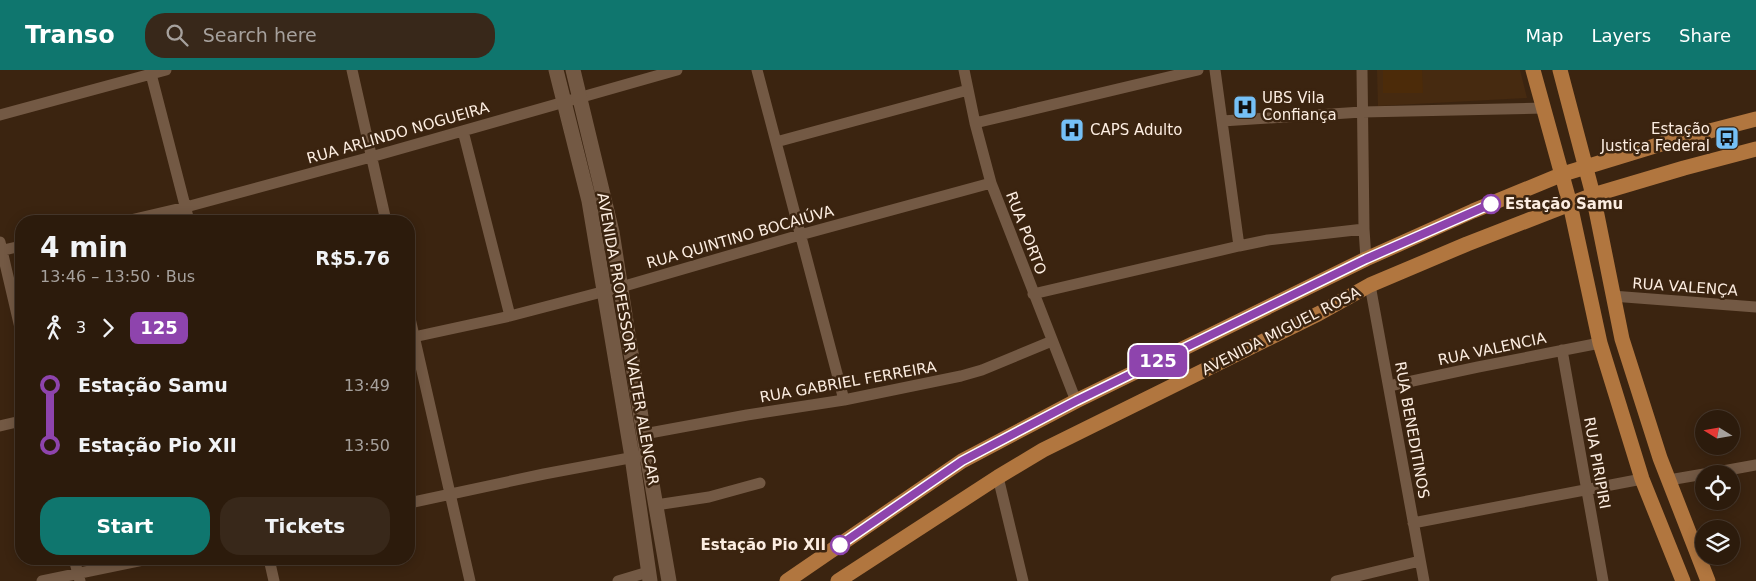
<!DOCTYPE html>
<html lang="en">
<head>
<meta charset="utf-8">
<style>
	body { margin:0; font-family:"DejaVu Sans",sans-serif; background:#38281a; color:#f1f3f6; height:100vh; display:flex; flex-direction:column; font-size:19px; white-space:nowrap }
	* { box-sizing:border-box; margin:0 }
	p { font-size:16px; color:#a6a19d }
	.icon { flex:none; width:28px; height:28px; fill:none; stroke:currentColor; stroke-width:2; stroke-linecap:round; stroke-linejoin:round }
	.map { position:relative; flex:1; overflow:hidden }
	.drawer { position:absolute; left:15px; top:145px; width:400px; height:350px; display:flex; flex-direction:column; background:#2c1b0c; border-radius:20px; box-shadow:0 2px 12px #0003,0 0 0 1px #48392d }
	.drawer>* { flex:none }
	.badge { padding:0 10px; border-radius:8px; font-size:18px; line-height:32px }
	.needle { width:32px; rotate:281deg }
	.fabs { position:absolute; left:1695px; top:340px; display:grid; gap:10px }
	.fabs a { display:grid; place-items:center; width:45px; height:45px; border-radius:50%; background:#2c1b0c; box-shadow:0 2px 12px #0003,0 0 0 1px #48392d; font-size:25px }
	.map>.badge { position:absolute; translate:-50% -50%; box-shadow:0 0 0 2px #fff }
	.legs { display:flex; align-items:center; gap:8px; height:55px; padding:0 25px; font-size:16px }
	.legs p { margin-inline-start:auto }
	.summary { display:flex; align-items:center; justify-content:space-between; height:85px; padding:0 25px }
	h1 { font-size:28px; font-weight:800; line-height:38px }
	.action { display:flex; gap:10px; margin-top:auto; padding:10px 25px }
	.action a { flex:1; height:58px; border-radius:20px; background:#0f766e; color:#fff; font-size:20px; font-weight:800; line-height:58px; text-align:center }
	.action a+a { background:#38281a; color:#f1f3f6 }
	ul { padding:0 25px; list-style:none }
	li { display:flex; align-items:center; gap:18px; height:60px; font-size:19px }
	li i { display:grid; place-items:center; width:8px; height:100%; margin:0 6px; background:currentColor }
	li i::after { content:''; width:12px; height:12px; margin:-6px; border:4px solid; border-radius:50%; background:#2c1b0c }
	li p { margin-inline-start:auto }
	li:first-child i { background:linear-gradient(#0000 50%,currentColor 0) }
	li:last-child i { background:linear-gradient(currentColor 50%,#0000 0) }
	header { display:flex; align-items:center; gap:30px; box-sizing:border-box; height:70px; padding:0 25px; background:#0f766e; color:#fff }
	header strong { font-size:24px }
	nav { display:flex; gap:28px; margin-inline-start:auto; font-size:18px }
	.search { width:350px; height:45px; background:#38281a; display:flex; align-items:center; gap:12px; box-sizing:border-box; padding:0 18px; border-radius:20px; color:#a6a19d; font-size:19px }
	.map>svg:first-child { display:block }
	.built { fill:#462a10 }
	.green { fill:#4c2b09 }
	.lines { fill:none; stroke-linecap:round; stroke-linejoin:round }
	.street { stroke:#735944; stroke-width:11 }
	.secondary { stroke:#735944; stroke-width:15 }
	.primary { stroke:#b1763f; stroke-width:15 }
	.line-1-casing { stroke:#fff; stroke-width:11 }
	.line-1 { stroke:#8e44ad; stroke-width:8 }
	.stop-1-dot { fill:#fff; stroke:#8e44ad; stroke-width:2.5 }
	.labels { text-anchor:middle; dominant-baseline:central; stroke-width:5; stroke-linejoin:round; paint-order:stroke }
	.poi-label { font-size:15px; fill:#fcede1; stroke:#3b2410; text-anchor:start }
	.street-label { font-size:15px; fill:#fcede1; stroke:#3b2410 }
	.stop-label { font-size:15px; font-weight:bold; fill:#fcede1; stroke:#3b2410; text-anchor:start }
</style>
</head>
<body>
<header>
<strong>Transo</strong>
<div class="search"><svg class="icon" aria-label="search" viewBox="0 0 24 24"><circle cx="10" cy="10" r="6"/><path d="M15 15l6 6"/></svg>Search here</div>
<nav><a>Map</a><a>Layers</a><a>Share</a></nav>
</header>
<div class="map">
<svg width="1756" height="511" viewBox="0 0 1756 511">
	<rect width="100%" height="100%" fill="#3b2410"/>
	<path class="built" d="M 1377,0 L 1520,0 L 1527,28 L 1378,36 Z"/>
	<path class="green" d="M 1383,0 L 1422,0 L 1423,23 L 1383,23 Z"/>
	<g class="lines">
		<path class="street" d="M 150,0 L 189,151
			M 352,0 L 386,151
			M 757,0 L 844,330
			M 964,0 L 975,53 L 991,113 L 1076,331
			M 1215,0 L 1239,176
			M 1362,0 L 1364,159 L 1366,189
			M 0,45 L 166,0
			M 1222,51 L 1362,42 L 1544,38
			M 975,53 L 1198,0
			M 463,61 L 510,246
			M 776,72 L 968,20
			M 126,151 L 186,137 L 371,87 L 677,0
			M 0,172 L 21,262
			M 0,181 L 21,176
			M 1370,215 L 1424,511
			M 1033,224 L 1239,176 L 1268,170 L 1364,159
			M 1612,226 L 1756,237
			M 409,244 L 470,511
			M 409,268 L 510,246 L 621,217 L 800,165 L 991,113
			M 1562,280 L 1603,511
			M 1389,316 L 1478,297 L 1600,273
			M 0,356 L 21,351
			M 644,364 L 747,345 L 844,330 L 961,306 L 982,300 L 1052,271
			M 1706,404 L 1756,395
			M 998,407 L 1023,511
			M 1669,410 L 1704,404
			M 409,433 L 544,404 L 640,386
			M 656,435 L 709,427 L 760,413
			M 1413,453 L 1642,409
			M 74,489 L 80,511
			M 269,489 L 274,511
			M 42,511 L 148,489
			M 618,511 L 648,502
			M 1336,511 L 1420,491"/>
		<path class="secondary" d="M 556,0 L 589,131 L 632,387 L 650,511
			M 573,0 L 612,162 L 647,385 L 669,511"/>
		<path class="primary" d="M 1533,0 L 1570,134 L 1600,273 L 1642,409 L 1683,511
			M 1560,0 L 1593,125 L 1622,269 L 1660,388 L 1708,511
			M 787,511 L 962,391 L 1076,331 L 1366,189 L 1473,141 L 1563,104 L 1671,71 L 1756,49
			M 838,511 L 998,407 L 1043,380 L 1318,244 L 1370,215 L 1467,174 L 1593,125 L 1684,98 L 1756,79"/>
	</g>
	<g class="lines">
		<g class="line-1-casing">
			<path id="line-1" d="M 840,475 L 962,391 L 1076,331 L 1366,189 L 1491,134"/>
		</g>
		<use href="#line-1" class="line-1"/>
	</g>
	<defs>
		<g id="hospital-square" transform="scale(1.25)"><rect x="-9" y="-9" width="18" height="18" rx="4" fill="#75c0f6" stroke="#3b2410"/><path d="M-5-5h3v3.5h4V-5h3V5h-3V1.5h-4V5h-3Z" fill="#111"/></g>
		<g id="bus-square" transform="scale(1.25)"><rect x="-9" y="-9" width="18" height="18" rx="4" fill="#75c0f6" stroke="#3b2410"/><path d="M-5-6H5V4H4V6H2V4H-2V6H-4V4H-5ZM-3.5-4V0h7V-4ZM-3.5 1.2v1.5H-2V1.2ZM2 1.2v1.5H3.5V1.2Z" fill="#111"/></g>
	</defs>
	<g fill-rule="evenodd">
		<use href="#hospital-square" x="1245" y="37"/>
		<use href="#hospital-square" x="1072" y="60"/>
		<use href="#bus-square" x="1727" y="68"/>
	</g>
	<g class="stop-1-dot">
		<circle cx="1491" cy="134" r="9"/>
		<circle cx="840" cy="475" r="9"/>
	</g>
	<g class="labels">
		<g class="poi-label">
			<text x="1262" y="28">UBS Vila<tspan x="1262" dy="17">Confiança</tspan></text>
			<text x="1710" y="59" text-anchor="end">Estação<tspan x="1710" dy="17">Justiça Federal</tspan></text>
			<text x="1090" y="60">CAPS Adulto</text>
		</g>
		<g class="street-label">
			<text transform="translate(398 63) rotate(-16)">RUA ARLINDO NOGUEIRA</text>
			<text transform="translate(1026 163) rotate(69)">RUA PORTO</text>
			<text transform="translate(740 167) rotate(-16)">RUA QUINTINO BOCAIÚVA</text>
			<text transform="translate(1685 217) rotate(4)">RUA VALENÇA</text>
			<text transform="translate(1281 261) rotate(-27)">AVENIDA MIGUEL ROSA</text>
			<text transform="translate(628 269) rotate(80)">AVENIDA PROFESSOR VALTER ALENCAR</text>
			<text transform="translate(1492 279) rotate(-12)">RUA VALENCIA</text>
			<text transform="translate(848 312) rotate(-10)">RUA GABRIEL FERREIRA</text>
			<text transform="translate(1412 360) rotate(80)">RUA BENEDITINOS</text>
			<text transform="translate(1597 393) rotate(80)">RUA PIRIPIRI</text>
		</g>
		<g class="stop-label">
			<text x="1505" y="134">Estação Samu</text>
			<text x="826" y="475" text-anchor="end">Estação Pio XII</text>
		</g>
	</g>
</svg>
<div class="fabs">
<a><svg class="needle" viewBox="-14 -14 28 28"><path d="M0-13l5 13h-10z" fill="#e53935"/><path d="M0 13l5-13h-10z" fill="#a6a19d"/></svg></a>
<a><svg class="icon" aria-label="locate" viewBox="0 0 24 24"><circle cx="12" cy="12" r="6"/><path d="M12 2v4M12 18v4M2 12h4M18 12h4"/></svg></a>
<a><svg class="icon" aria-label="layers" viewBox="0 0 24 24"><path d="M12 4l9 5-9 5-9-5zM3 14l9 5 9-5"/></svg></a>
</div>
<b class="badge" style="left:1158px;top:291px;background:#8e44ad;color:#fff">125</b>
<section class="drawer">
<div class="summary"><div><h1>4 min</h1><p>13:46 – 13:50 · Bus</p></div><b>R$5.76</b></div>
<div class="legs"><svg class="icon" aria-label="walk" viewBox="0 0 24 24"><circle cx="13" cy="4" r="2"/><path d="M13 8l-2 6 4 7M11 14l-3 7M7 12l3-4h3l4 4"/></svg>3<svg class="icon" aria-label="forward" viewBox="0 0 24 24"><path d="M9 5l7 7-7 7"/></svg><b class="badge" style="background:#8e44ad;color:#fff">125</b></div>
<ul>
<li><i style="color:#8e44ad"></i><b>Estação Samu</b><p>13:49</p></li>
<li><i style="color:#8e44ad"></i><b>Estação Pio XII</b><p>13:50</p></li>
</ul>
<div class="action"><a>Start</a><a>Tickets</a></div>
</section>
</div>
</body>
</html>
